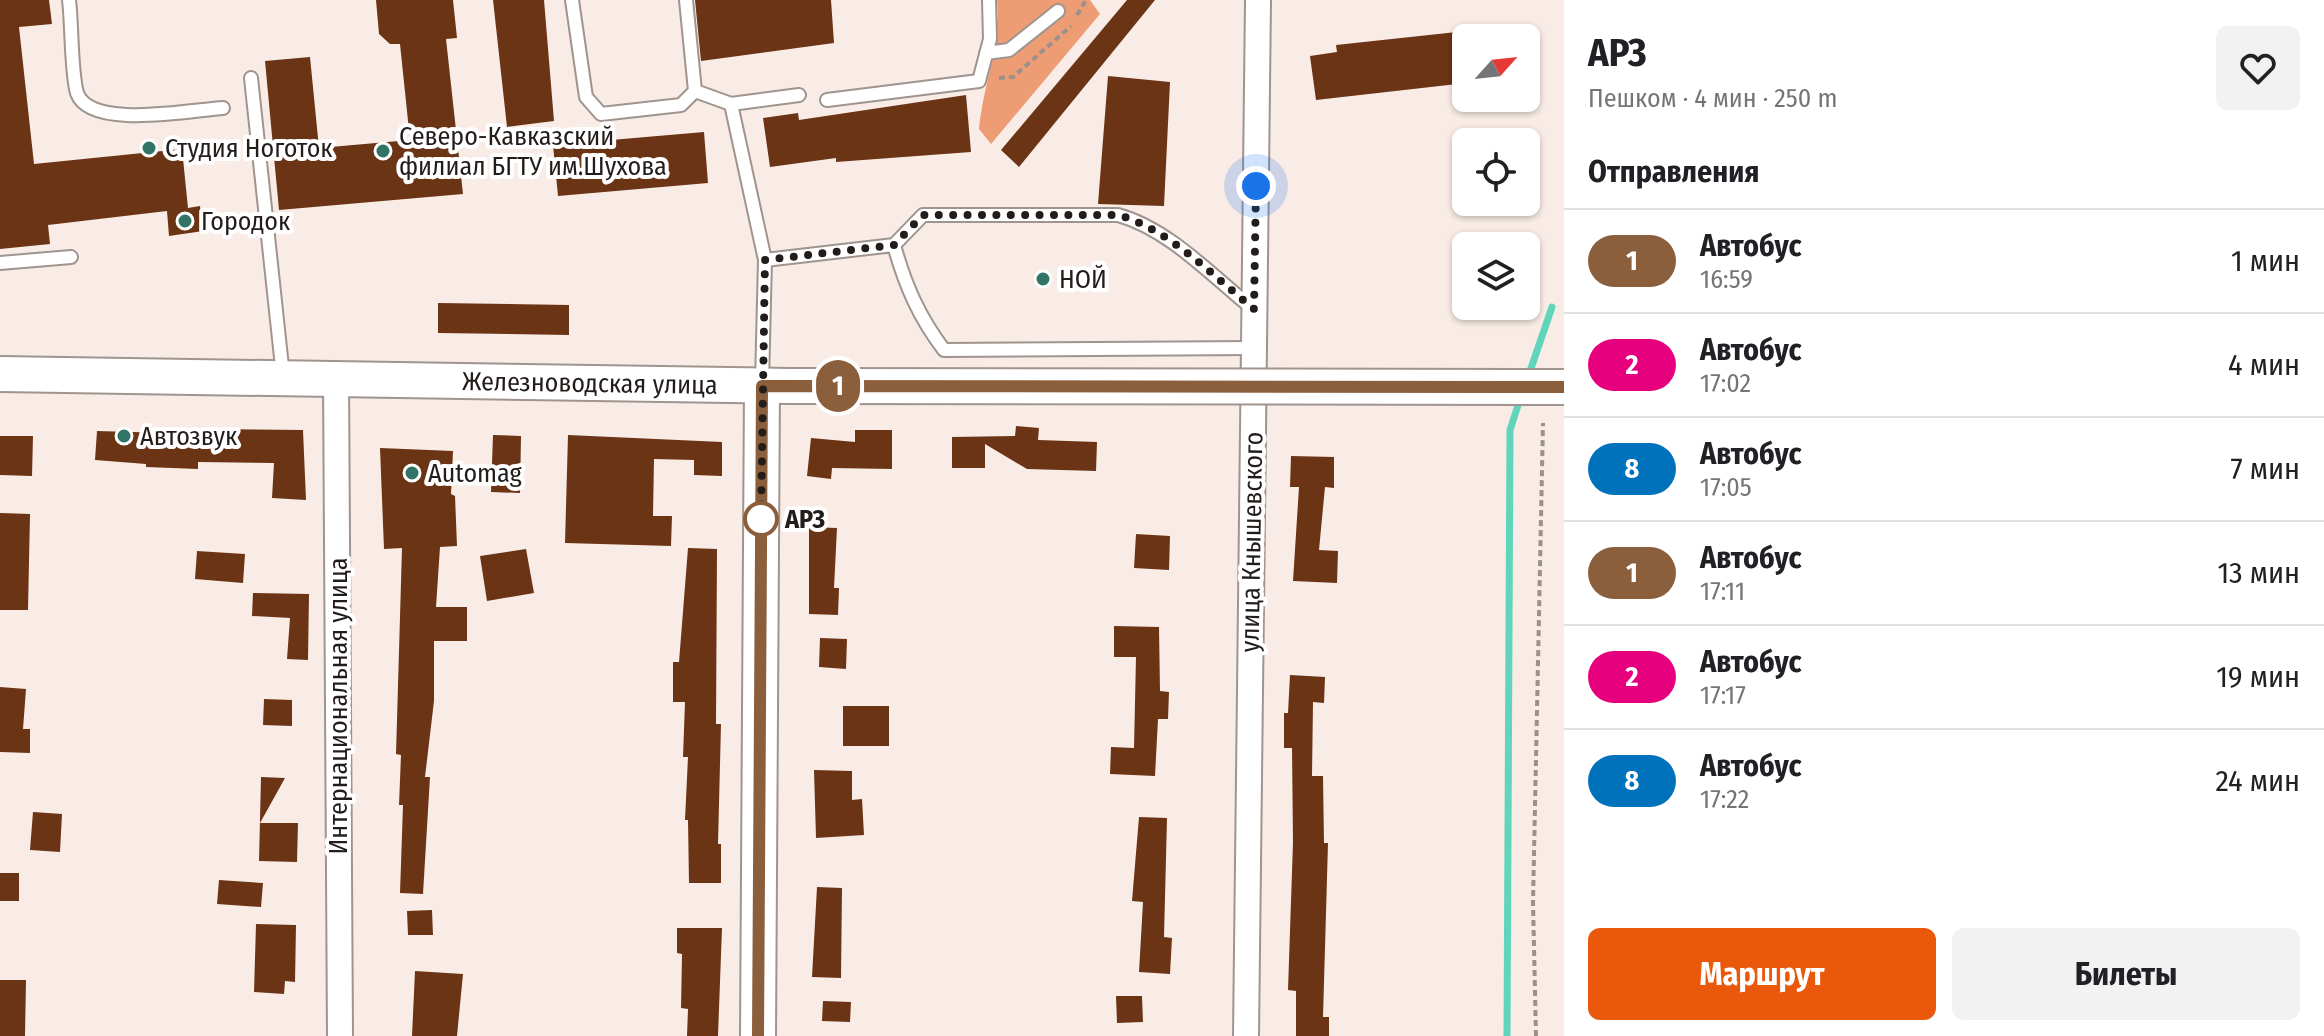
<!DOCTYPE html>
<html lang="ru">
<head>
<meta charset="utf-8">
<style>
	body { margin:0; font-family:"Fira Sans Condensed",sans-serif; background:#f2f2f2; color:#202124; height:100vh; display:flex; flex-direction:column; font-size:30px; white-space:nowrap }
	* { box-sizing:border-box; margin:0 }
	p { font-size:26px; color:#757577 }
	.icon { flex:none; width:44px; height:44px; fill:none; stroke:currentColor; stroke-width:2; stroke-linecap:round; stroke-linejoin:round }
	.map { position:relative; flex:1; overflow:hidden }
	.sheet { display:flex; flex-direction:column; background:#fff; width:760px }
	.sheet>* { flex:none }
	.badge { padding:0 16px; border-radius:26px; font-size:28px; line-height:52px }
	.needle { width:52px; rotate:63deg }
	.buttons { position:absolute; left:1452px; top:24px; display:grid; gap:16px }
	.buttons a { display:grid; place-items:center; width:88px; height:88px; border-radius:12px; background:#fff; box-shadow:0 2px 6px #0004; font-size:40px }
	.you { position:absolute; width:40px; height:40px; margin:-20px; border:6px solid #fff; border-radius:50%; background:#1a73e8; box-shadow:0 0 0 12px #1a73e833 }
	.map>.badge { position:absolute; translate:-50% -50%; box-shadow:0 0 0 4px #fff }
	h2 { padding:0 24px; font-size:30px; line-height:72px }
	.round { display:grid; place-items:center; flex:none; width:84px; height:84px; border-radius:12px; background:#f2f2f2 }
	.head { display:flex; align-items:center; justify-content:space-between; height:136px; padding:0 24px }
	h1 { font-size:38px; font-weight:700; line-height:60px }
	.primary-button { display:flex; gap:16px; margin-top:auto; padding:16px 24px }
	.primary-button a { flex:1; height:92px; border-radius:12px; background:#ea580c; color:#fff; font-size:32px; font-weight:700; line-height:92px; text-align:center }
	.primary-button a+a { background:#f2f2f2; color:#202124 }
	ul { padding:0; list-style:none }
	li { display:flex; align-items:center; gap:24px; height:104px; padding:0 24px; border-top:2px solid #e0e0e0 }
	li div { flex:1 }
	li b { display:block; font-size:30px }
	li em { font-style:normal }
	li .badge { min-width:88px; font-weight:700; text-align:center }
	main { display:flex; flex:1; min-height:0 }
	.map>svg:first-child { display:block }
	.forest { fill:#ee9c74 }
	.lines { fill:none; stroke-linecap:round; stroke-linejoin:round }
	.stream { stroke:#61d5bc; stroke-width:7 }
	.building { fill:#6b3415 }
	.lane-casing { stroke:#9f948e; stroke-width:16 }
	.street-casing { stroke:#9f948e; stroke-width:28 }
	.secondary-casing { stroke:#9f948e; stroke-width:38 }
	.path { stroke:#9a918d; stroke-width:4; stroke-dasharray:6 4; stroke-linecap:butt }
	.lane { stroke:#fff; stroke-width:12 }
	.street { stroke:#fff; stroke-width:24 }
	.secondary { stroke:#fff; stroke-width:34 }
	.secondary-bridge-casing { stroke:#9f948e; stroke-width:38; stroke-linecap:butt }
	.secondary-bridge { stroke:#fff; stroke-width:34 }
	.line-casing { stroke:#fff; stroke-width:18 }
	.line { stroke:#8b5e3c; stroke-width:12 }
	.walk { stroke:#221d1b; stroke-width:8; stroke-dasharray:0 14.4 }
	.poi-dot { fill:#317466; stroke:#fff; stroke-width:3 }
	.stop-dot { fill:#fff; stroke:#8b5e3c; stroke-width:4 }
	.labels { text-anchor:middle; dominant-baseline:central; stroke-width:8; stroke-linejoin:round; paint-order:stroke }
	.poi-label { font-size:26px; fill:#221d1b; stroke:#fff; text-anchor:start }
	.street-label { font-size:26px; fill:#221d1b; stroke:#fff }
	.stop-label { font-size:26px; font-weight:bold; fill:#221d1b; stroke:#fff; text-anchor:start }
</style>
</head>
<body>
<main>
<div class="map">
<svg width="1564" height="1036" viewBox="0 0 1564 1036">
	<rect width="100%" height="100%" fill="#f9ece6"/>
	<path class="forest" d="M 997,0 L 1090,0 L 1100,14 L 991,144 L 979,129 C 983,86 1001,44 997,0 Z"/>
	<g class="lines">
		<path class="stream" d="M 1528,377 L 1552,307
			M 1507,1036 L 1510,430 L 1521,396"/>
	</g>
	<path class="building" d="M 0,0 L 49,0 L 52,24 L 19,27 L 34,164 L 182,149 L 188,208 L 200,206 L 203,231 L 169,236 L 167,211 L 48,225 L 50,244 L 0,249 Z
		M 376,0 L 453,0 L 457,38 L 446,39 L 463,194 L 279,210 L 265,61 L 310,57 L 319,148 L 410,140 L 400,44 L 390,44 L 379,34 Z
		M 493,0 L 544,0 L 554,121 L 507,127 Z
		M 695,0 L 831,0 L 834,43 L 701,61 Z
		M 1127,0 L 1155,0 L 1019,167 L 1001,150 Z
		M 1466,31 L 1466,83 L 1316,100 L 1310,56 L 1337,52 L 1336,45 Z
		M 1108,76 L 1170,82 L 1164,206 L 1098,204 Z
		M 966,95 L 971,152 L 836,162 L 836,158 L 770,167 L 763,118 L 798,113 L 799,120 Z
		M 704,132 L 708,183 L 558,196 L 553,145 Z
		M 438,303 L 569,305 L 569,335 L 438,333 Z
		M 1016,426 L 1039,428 L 1038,440 L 1097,442 L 1096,471 L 1027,469 L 985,444 L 985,468 L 952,468 L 952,437 L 1015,436 Z
		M 204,429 L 303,430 L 306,500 L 272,498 L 274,463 L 198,462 L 198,469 L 146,467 L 146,464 L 95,460 L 97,431 L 204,434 Z
		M 855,430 L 892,430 L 892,469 L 832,468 L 831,479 L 807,476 L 811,438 L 855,442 Z
		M 493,435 L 521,436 L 520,493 L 491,492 Z
		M 568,435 L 722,442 L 722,476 L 694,475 L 694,460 L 654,459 L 653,516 L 672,516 L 671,546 L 565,543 Z
		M 0,436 L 33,436 L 32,476 L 0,475 Z
		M 380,448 L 453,451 L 451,494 L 455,496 L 457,546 L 440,547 L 436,607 L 467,607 L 467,641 L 434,641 L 434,701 L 425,777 L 430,777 L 423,894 L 400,893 L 403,805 L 399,805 L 401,755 L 396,754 L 402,548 L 384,549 Z
		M 1291,456 L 1334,457 L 1334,488 L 1325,487 L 1319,550 L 1338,551 L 1337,583 L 1293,581 L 1299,487 L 1290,487 Z
		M 0,513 L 30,514 L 28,610 L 0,610 Z
		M 809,527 L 837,528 L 834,588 L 839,588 L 838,615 L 809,614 Z
		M 1136,534 L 1170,536 L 1169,570 L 1134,568 Z
		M 688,548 L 717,549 L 716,724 L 721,724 L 718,844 L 721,844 L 721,883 L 689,883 L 688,820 L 685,820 L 688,757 L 683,757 L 685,702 L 673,702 L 673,662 L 679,662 Z
		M 526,549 L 534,593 L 487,601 L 480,556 Z
		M 197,551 L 245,554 L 243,583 L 195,579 Z
		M 253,593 L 309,594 L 308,660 L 287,659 L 290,618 L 252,616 Z
		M 1114,626 L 1159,627 L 1160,691 L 1169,692 L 1168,719 L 1158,719 L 1155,776 L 1110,774 L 1111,747 L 1134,748 L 1136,657 L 1114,657 Z
		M 820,638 L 847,639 L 846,669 L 819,667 Z
		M 1290,675 L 1325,677 L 1324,703 L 1313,702 L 1312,776 L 1323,776 L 1324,843 L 1328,843 L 1323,1017 L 1329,1017 L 1329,1036 L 1296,1036 L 1296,991 L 1288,990 L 1293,842 L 1292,748 L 1284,748 L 1284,713 L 1288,713 Z
		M 0,687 L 26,689 L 23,729 L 30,729 L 30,753 L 0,752 Z
		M 264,699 L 292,700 L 292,726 L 263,725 Z
		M 843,706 L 889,706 L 889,746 L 843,746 Z
		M 814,770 L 852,771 L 852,800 L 862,799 L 864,835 L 816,838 Z
		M 261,777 L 285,778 L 260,823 L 298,823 L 297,862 L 259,861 Z
		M 33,812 L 62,814 L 60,852 L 30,850 Z
		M 1139,817 L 1167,818 L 1164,937 L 1172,938 L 1170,974 L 1139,972 L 1143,902 L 1132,901 Z
		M 0,873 L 19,873 L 19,901 L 0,901 Z
		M 219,880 L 263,883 L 261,907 L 217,904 Z
		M 817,887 L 842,888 L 841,978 L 812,977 Z
		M 432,910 L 433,935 L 408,935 L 407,911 Z
		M 256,924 L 296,925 L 295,982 L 285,981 L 284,994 L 254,992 Z
		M 677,928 L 722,928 L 718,1036 L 687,1036 L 688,1009 L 681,1008 L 682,954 L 677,953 Z
		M 415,971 L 463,974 L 457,1036 L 412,1036 Z
		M 0,980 L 26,980 L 25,1036 L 0,1036 Z
		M 1116,996 L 1142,996 L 1143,1022 L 1117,1023 Z
		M 823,1001 L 851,1002 L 850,1022 L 822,1021 Z"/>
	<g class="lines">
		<g class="lane-casing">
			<path id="lane" d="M 69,0 C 72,23 71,73 77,93 C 90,130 191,110 223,108
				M 572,0 L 586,97 L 601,114 L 681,105 L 695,91 L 686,0
				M 986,53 L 1009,50 L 1058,11
				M 251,78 L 283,376
				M 695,91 L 731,104 L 799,95
				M 827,100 L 979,81 L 990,39 L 989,0
				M 731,104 L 765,260 L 762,383
				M 894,245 C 905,285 919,317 944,350 L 1254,348
				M 765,260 L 894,245 L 923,215 L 1118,215 C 1169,229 1212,276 1253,309
				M 0,263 L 71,257"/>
		</g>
		<g class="street-casing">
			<path id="street" d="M 336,376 L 340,1036
				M 1246,1036 L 1258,0"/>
		</g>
		<g class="secondary-casing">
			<g id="secondary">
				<path id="s1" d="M 0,374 L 789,386"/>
				<path d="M 758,1036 L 762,386"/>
			</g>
		</g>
		<path class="path" d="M 1077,15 L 1086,0
			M 999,78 L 1013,77 L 1071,26
			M 1536,1036 L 1533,902 L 1543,423"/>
		<use href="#lane" class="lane"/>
		<use href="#street" class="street"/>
		<use href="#secondary" class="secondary"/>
		<g class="secondary-bridge-casing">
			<path id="secondary-bridge" d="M 789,386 L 1564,387"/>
		</g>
		<use href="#secondary-bridge" class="secondary-bridge"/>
	</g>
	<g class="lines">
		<g class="line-casing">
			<path id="line" d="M 758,1036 L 762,386 L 1564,387"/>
		</g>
		<use href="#line" class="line"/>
		<path class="walk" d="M 761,519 L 765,260 L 894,245 L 923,215 L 1118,215 C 1169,229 1213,276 1254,309 L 1256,186"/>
	</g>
	<g class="poi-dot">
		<circle cx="149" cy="148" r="8"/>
		<circle cx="383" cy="151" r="8"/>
		<circle cx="185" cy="221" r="8"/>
		<circle cx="1043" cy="279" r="8"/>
		<circle cx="124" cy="436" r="8"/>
		<circle cx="412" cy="473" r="8"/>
	</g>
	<circle class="stop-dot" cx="761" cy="519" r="16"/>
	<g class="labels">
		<g class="poi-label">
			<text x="399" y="136">Северо-Кавказский<tspan x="399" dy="30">филиал БГТУ им.Шухова</tspan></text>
			<text x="165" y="148">Студия Ноготок</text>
			<text x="201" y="221">Городок</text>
			<text x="1059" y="279">НОЙ</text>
			<text x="140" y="436">Автозвук</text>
			<text x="428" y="473">Automag</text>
		</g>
		<g class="street-label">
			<text stroke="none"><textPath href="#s1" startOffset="590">Железноводская улица</textPath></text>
			<text transform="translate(1252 542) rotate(-89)">улица Кнышевского</text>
			<text transform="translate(338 706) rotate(-90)">Интернациональная улица</text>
		</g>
		<g class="stop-label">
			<text x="785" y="519">АРЗ</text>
		</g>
	</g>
</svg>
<div class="buttons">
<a><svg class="needle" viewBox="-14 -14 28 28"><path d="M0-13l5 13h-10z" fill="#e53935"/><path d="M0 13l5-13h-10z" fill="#757577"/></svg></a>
<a><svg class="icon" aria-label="locate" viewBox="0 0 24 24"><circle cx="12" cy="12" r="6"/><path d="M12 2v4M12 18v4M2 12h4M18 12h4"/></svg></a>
<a><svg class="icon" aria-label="layers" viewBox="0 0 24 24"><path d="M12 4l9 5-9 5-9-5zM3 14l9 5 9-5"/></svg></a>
</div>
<div class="you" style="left:1256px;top:186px"></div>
<b class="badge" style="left:838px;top:386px;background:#8b5e3c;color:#fff">1</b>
</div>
<section class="sheet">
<div class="head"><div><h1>АРЗ</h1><p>Пешком · 4 мин · 250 m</p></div><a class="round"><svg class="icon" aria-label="heart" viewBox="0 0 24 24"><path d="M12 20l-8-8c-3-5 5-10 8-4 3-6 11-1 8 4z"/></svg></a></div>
<h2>Отправления</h2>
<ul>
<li><span class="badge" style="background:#8b5e3c;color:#fff">1</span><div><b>Автобус</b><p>16:59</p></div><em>1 мин</em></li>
<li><span class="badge" style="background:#e6007e;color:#fff">2</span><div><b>Автобус</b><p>17:02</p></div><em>4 мин</em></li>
<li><span class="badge" style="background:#0072bc;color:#fff">8</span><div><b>Автобус</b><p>17:05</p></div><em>7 мин</em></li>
<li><span class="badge" style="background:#8b5e3c;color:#fff">1</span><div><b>Автобус</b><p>17:11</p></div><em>13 мин</em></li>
<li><span class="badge" style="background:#e6007e;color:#fff">2</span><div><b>Автобус</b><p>17:17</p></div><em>19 мин</em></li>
<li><span class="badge" style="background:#0072bc;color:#fff">8</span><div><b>Автобус</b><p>17:22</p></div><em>24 мин</em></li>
</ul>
<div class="primary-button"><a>Маршрут</a><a>Билеты</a></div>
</section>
</main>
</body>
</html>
